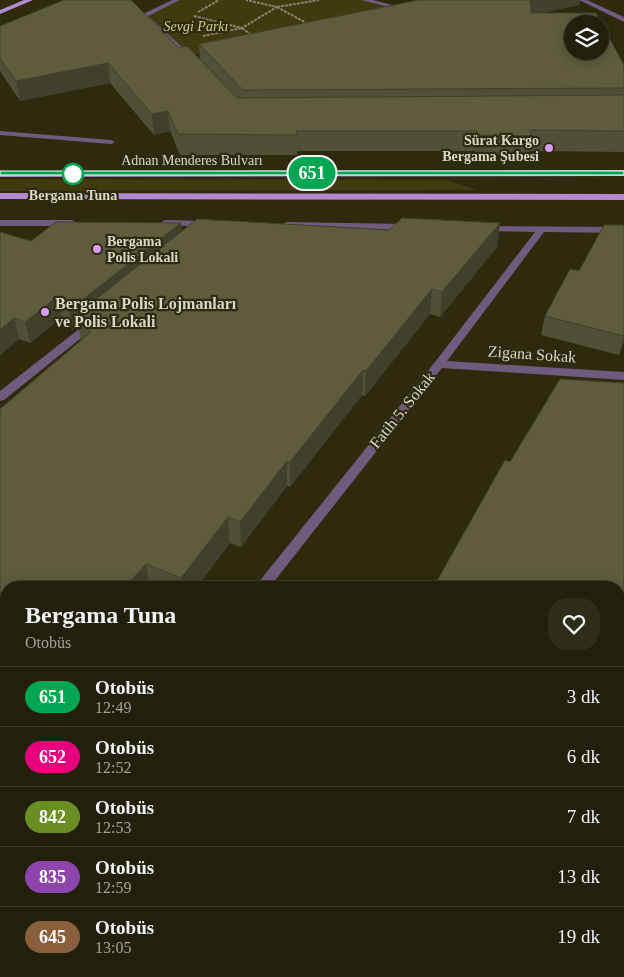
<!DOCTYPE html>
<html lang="tr">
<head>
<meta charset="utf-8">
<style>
	body { margin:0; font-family:Georgia,serif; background:#2e2d18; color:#f1f3f6; height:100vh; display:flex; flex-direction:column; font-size:19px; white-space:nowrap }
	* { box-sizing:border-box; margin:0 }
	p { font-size:16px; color:#a2a39c }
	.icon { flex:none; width:28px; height:28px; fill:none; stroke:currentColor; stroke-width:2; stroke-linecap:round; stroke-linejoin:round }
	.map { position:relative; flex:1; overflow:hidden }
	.sheet { position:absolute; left:0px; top:581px; width:625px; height:396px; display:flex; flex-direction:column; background:#22200a; border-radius:20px 20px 0 0; box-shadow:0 2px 12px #0003,0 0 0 1px #3f3e2b }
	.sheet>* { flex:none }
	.badge { padding:0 10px; border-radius:16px; font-size:18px; line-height:32px }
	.tools { position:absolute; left:564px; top:15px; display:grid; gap:10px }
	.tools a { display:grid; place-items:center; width:45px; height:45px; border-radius:50%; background:#22200a; box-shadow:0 2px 12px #0003,0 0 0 1px #3f3e2b; font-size:25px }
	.map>.badge { position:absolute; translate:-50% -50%; box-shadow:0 0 0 2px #fff }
	.round { display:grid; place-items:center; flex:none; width:52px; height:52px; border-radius:20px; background:#2e2d18 }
	.head { display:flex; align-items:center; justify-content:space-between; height:85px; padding:0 25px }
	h1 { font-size:24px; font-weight:800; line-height:38px }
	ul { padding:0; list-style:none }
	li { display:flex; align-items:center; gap:15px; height:60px; padding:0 25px; border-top:1px solid #3f3e2b }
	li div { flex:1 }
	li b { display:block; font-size:19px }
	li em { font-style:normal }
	li .badge { min-width:55px; font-weight:700; text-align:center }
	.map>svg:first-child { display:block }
	.green { fill:#3f3b0e }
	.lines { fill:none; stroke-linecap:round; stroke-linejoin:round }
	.path { stroke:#86846d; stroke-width:2; stroke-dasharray:3 1; stroke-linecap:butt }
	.street { fill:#6e5b7d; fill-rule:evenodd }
	.primary { fill:#b38ad1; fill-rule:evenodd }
	.wall { fill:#514f34 }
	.shaded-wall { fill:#42402b }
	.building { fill:#5e5c3d; stroke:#42402b; fill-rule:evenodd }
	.line { fill:#00a651; stroke:#fff }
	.poi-dot { fill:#d49cfb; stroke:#2d2a0d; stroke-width:2 }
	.stop-dot { fill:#fff; stroke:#00a651; stroke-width:2.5 }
	.labels { text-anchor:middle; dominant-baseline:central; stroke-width:4.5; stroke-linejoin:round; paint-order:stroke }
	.far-park-label { font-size:14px; font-style:italic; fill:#d2cb7e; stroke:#2d2a0d }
	.far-poi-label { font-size:14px; font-weight:bold; fill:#d9d8c7; stroke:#2d2a0d; text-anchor:end }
	.far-street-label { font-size:14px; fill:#d9d8c7; stroke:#2d2a0d }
	.far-stop-label { font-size:14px; font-weight:bold; fill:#d9d8c7; stroke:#2d2a0d }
	.poi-label { font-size:16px; font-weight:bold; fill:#d9d8c7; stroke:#2d2a0d; text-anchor:start }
	.street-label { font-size:16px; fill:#d9d8c7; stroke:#2d2a0d }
</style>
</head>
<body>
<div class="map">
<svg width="624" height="977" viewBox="0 0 624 977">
	<rect width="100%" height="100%" fill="#2d2a0d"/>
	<path class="green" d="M 177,0 L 364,0 L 405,9 L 187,56 L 144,15 Z
		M 0,179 L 447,180 L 478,190 L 0,191 Z"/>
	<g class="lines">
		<path class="path" d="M 277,7 L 308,24
			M 277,7 L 319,0
			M 198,12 L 219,0
			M 194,16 L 242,28 L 277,7 L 246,0
			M 203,36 L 242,28 L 253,36"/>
		<path class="street" d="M 172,0 L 180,0 L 148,16 L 193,57 L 193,61 L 187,61 L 141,15 Z
			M 361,0 L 373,0 L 408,9 L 405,11 Z
			M 579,0 L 587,0 L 624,17 L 624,22 Z
			M 0,131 L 111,140 L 115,142 L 111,144 L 0,135 Z
			M 0,220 L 72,220 L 77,223 L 72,226 L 0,226 Z
			M 165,220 L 207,221 L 212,224 L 207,227 L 162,225 L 160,223 Z
			M 287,222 L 407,224 L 412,227 L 407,230 L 284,227 L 284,223 Z
			M 482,226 L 624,227 L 624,233 L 544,232 L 447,361 L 624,372 L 624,380 L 442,368 L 269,588 L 254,588 L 435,362 L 535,232 L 479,231 L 477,229 Z
			M 92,321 L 97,324 L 96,326 L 4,400 L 0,401 L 0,391 L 88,322 Z
			M 6,731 L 6,745 L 0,748 L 0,733 Z
			M 619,848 L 624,850 L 624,867 L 619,865 Z"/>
		<path class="primary" d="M 24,0 L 33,0 L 0,14 L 0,10 Z
			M 624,170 L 624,176 L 0,177 L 0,171 Z
			M 0,193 L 624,194 L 624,200 L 0,199 Z"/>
	</g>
	<path class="wall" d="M 413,0 L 580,0 L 579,5 L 541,13 L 624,88 L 624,152 L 529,151 L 528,156 L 475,155 L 475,151 L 297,151 L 297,155 L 180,155 L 170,131 L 154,135 L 110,83 L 20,101 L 0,71 L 0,26 L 179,48 L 200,60 L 199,44 L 416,1 Z
		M 181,223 L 182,231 L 497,247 L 440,317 L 430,314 L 365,396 L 362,395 L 290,487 L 287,486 L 241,547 L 230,543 L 196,588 L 6,588 L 6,676 L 0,672 L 0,409 L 81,340 L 78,326 L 73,330 L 62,317 L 30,343 L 19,339 L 0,355 L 31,241 Z
		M 624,225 L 624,342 L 619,355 L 541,335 L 545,316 L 579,271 Z
		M 624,383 L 624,799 L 619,797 L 619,588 L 510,462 Z"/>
	<path class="shaded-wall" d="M 529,0 L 580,0 L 579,5 L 527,16 Z
		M 108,63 L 110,83 L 20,101 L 16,81 Z
		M 168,111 L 170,131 L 154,135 L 152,114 Z
		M 181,223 L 183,242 L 76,315 L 78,326 L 73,330 L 69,310 Z
		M 500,223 L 497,247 L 440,317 L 442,292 Z
		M 432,289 L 430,314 L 365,396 L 366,371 Z
		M 57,297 L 62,317 L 30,343 L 25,322 Z
		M 14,318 L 19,339 L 0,355 L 0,330 Z
		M 624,335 L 624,342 L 619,355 Z
		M 363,370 L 362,395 L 290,487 L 290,462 Z
		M 287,461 L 287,486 L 241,547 L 240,522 Z
		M 228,517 L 230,543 L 196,588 L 182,588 L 181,578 Z
		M 146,564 L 150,588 L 124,588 Z"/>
	<path class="building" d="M 64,0 L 131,0 L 179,48 L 187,46 L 237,98 L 624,95 L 624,131 L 530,130 L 531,136 L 478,135 L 477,131 L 296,131 L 297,135 L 178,134 L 168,111 L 152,114 L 108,63 L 16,81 L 0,58 L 0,26 Z
		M 419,0 L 530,0 L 531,13 L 596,13 L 624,65 L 624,88 L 243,90 L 199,44 ZM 572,24 L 600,24 L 600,51 L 572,51 Z
		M 402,218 L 500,223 L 442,292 L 432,289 L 366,371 L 363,370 L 290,462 L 287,461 L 240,522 L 228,517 L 181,578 L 146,564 L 124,588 L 6,588 L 6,656 L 0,652 L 0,409 L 91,332 L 76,315 L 197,219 L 389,230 Z
		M 56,222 L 181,223 L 69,310 L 57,297 L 25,322 L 14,318 L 0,330 L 0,232 L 31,241 Z
		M 604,225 L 624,225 L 624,336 L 545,316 L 570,269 L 579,271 Z
		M 560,379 L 624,383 L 624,771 L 619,769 L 619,588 L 433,588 L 505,460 L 510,462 Z"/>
	<path class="line" d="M 0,171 L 624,171 L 624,175 L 0,175 Z"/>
	<g class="poi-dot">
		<circle cx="549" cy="148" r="5"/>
		<circle cx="97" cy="249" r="5"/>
		<circle cx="45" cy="312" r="5"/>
	</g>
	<circle class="stop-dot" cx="73" cy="174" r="10"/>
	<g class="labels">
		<g class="far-park-label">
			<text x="196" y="26">Sevgi Parkı</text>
		</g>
		<g class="far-poi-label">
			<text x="539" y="140">Sürat Kargo<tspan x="539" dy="16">Bergama Şubesi</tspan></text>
			<text x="107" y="241" text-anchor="start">Bergama<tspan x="107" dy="16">Polis Lokali</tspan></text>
		</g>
		<g class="far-street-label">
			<text x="192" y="160">Adnan Menderes Bulvarı</text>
		</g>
		<g class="far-stop-label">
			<text x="73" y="195">Bergama Tuna</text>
		</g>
		<g class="poi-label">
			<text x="55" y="303">Bergama Polis Lojmanları<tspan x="55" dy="18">ve Polis Lokali</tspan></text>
		</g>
		<g class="street-label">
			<text transform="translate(532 354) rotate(4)">Zigana Sokak</text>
			<text transform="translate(402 410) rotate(-51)">Fatih 5. Sokak</text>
		</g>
	</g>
</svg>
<div class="tools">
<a><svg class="icon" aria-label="layers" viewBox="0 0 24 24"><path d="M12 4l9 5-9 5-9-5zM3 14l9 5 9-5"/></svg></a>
</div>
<b class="badge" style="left:312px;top:173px;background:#00a651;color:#fff">651</b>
<section class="sheet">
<div class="head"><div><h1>Bergama Tuna</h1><p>Otobüs</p></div><a class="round"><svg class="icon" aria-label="heart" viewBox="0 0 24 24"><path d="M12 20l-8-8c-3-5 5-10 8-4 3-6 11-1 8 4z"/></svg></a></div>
<ul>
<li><span class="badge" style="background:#00a651;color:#fff">651</span><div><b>Otobüs</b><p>12:49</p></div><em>3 dk</em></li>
<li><span class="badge" style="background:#e6007e;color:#fff">652</span><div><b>Otobüs</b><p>12:52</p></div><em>6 dk</em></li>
<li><span class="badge" style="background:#6b8e23;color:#fff">842</span><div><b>Otobüs</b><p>12:53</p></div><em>7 dk</em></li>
<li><span class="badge" style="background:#8e44ad;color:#fff">835</span><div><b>Otobüs</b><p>12:59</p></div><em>13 dk</em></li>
<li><span class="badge" style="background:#8b5e3c;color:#fff">645</span><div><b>Otobüs</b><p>13:05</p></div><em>19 dk</em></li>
</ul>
</section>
</div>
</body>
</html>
